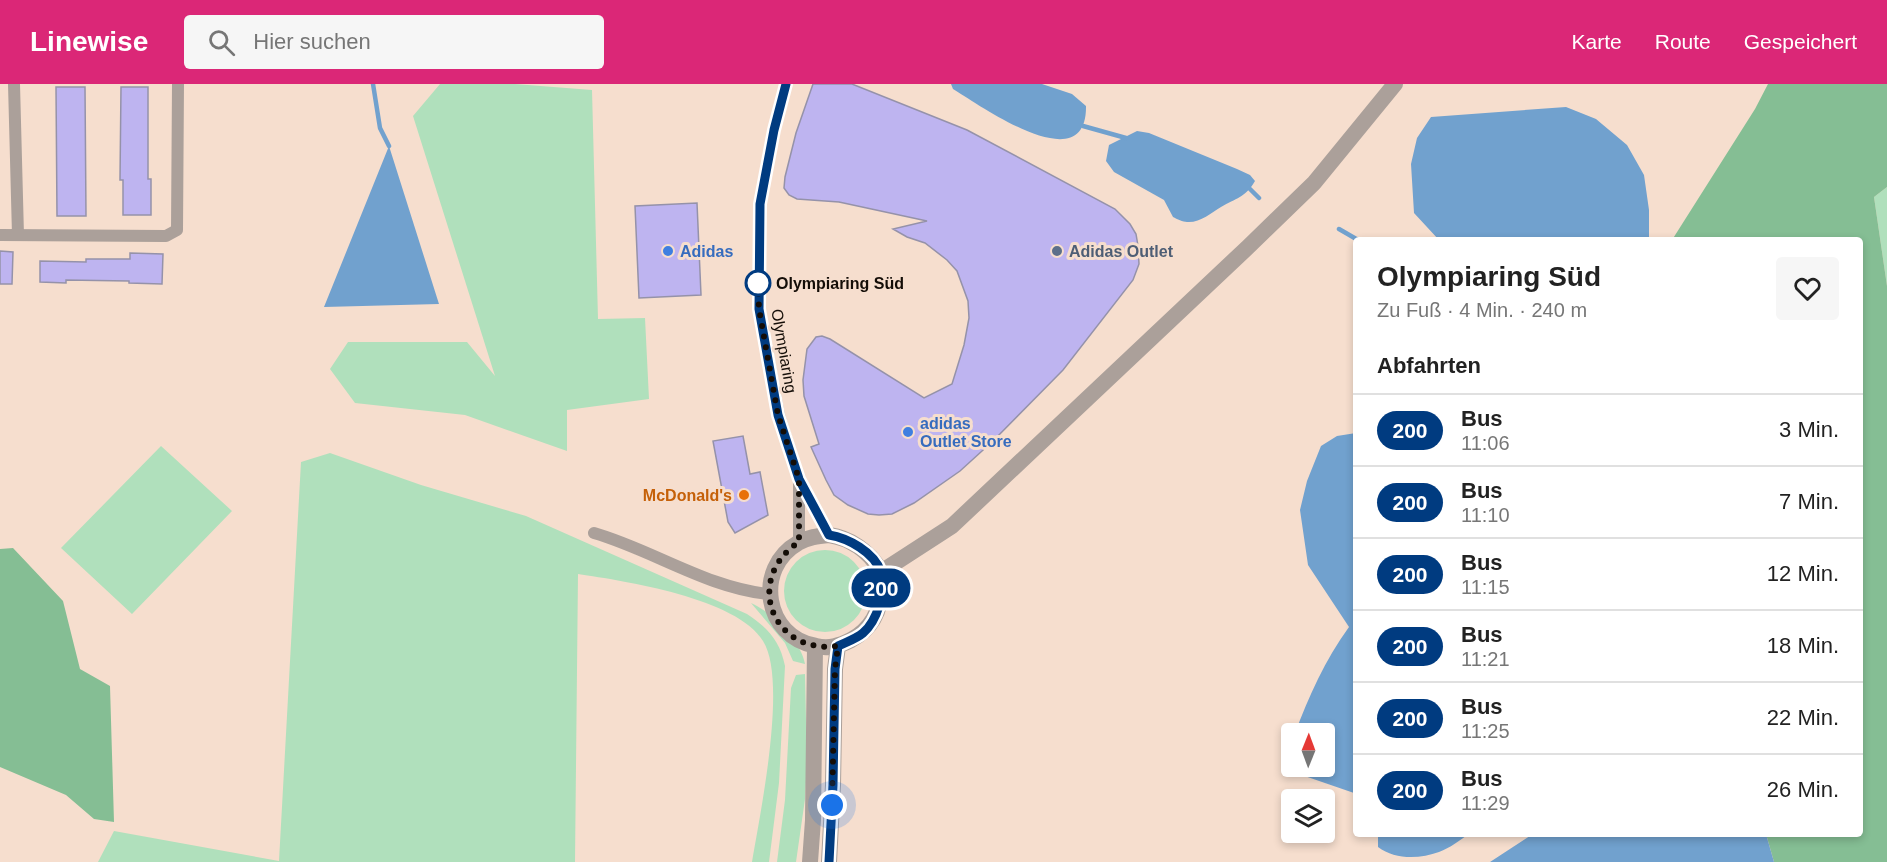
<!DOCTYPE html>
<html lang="de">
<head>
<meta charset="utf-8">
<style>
	body { margin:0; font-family:Helvetica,sans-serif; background:#f6f6f6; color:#222; height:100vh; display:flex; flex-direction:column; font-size:22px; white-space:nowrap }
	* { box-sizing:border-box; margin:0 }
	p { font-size:20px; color:#767676 }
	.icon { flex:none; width:33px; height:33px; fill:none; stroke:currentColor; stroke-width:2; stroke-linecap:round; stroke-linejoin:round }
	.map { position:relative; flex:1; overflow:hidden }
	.details { position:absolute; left:1353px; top:153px; width:510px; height:600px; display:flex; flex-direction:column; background:#fff; border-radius:6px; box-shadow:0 3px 9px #0003 }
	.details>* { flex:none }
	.badge { padding:0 12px; border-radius:20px; font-size:21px; line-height:39px }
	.needle { width:39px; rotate:1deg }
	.tools { position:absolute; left:1281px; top:639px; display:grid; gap:12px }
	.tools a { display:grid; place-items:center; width:54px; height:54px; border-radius:6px; background:#fff; box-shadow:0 3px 9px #0003; font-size:30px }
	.you { position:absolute; width:30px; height:30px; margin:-15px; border:4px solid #fff; border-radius:50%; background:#1a73e8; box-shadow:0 0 0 9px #1a73e833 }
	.map>.badge { position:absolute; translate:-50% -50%; box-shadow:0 0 0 3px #fff }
	h2 { padding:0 24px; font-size:22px; line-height:54px }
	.round { display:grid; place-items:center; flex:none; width:63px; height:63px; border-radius:6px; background:#f6f6f6 }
	.overview { display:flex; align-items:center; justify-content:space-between; height:102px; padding:0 24px }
	h1 { font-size:28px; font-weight:700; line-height:45px }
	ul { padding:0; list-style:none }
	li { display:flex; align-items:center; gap:18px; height:72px; padding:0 24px; border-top:2px solid #e0e0e0 }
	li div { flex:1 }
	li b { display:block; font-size:22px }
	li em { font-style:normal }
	li .badge { min-width:66px; font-weight:700; text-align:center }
	header { display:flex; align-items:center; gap:36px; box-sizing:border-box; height:84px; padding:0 30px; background:#db2777; color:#fff }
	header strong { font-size:28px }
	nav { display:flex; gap:33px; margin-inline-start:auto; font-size:21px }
	.search { width:420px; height:54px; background:#f6f6f6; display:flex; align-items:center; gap:15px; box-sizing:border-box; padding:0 21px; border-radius:6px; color:#767676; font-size:22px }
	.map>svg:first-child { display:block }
	.green { fill:#b0e0bc }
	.forest { fill:#85be94 }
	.water { fill:#71a1ce }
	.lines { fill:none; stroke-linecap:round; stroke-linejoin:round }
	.stream { stroke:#71a1ce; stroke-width:4.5 }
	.building { fill:#beb4f0; stroke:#9592a9; stroke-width:1.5 }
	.minor { stroke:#aba09a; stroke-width:12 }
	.tertiary { stroke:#aba09a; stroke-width:16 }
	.line-casing { stroke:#fff; stroke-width:14 }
	.line { stroke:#003b80; stroke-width:9 }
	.walk { stroke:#140d07; stroke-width:6; stroke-dasharray:0 10.8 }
	.shop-dot { fill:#3f7fe0; stroke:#f6dece; stroke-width:2 }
	.service-dot { fill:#5c6f8a; stroke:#f6dece; stroke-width:2 }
	.stop-dot { fill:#fff; stroke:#003b80; stroke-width:3 }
	.food-dot { fill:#e8710a; stroke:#f6dece; stroke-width:2 }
	.labels { text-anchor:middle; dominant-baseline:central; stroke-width:6; stroke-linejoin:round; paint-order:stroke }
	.shop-label { font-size:16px; font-weight:bold; fill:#366cbe; stroke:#f6dece; text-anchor:start }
	.service-label { font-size:16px; font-weight:bold; fill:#4e5e75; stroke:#f6dece; text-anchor:start }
	.stop-label { font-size:16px; font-weight:bold; fill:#140d07; stroke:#f6dece; text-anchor:start }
	.street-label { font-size:16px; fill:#140d07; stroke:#f6dece }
	.food-label { font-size:16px; font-weight:bold; fill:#c56008; stroke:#f6dece; text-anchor:end }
</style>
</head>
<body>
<header>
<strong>Linewise</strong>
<div class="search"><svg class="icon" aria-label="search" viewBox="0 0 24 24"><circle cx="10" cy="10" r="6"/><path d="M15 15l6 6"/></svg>Hier suchen</div>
<nav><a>Karte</a><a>Route</a><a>Gespeichert</a></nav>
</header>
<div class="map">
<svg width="1887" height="778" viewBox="0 0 1887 778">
	<rect width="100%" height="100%" fill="#f6dece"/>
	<path class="green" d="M 440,0 L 515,0 L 592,6 L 598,235 L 645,234 L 649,315 L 567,326 L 567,367 L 465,331 L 355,319 L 330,285 L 348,258 L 467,258 L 495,292 L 413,32 Z
		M 1887,103 L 1887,202 L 1874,113 Z
		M 161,362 L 232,427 L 132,530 L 61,464 Z
		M 330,369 L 421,401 L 526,432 L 747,530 C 768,544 780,557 785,582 L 779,699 L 769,778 L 752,778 C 760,730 788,596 763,557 C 737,514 625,497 578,490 L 575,778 L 98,778 L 114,747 L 279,777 L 301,378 Z
		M784 507a41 41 0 1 1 82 0a41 41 0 1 1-82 0Z
		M 751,519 C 772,528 801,557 805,580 L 793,577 L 785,559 Z
		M 805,590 L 807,681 L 805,715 L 796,778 L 777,778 L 785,716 L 791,604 L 796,591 Z"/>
	<path class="forest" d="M 1768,0 L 1887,0 L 1887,103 L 1874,113 L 1887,202 L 1887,778 L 1774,778 L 1766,750 L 1860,750 L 1860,156 L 1672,156 L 1755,25 Z
		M 13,464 L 63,517 L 80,585 L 110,602 L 114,738 L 94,735 L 66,711 L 0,683 L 0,465 Z"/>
	<path class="water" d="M 951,0 L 1042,0 L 1072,10 L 1086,22 C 1087,98 981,22 953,5 Z
		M 1566,23 L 1596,35 L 1627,61 L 1644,91 L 1649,126 L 1649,156 L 1439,156 L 1414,129 L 1411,80 L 1417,54 L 1431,33 Z
		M 1137,47 L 1149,49 L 1237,85 L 1250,91 L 1255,97 C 1245,114 1236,114 1221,123 C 1211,129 1200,139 1187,138 C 1183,138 1177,135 1173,133 L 1164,116 L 1114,88 L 1106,77 L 1109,61 Z
		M 389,62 L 439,220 L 324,223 Z
		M 1356,349 L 1356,709 L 1354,709 L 1293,688 L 1287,680 L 1288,668 L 1291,657 L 1292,682 L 1324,682 L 1324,650 L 1295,649 C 1309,612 1325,576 1349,543 L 1308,481 L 1300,426 L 1307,397 L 1321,362 L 1337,352 Z
		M 1378,750 L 1469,750 C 1460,756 1450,764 1439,768 C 1420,775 1395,776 1378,763 Z
		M 1533,750 L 1766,750 L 1774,778 L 1490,778 Z"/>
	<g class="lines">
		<path class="stream" d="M 373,0 L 380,44 L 389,62
			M 1083,42 L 1126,54
			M 1250,105 L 1259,114
			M 1339,145 L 1358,156"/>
	</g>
	<path class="building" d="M 813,0 L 852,0 L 967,46 L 1115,125 L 1130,140 L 1136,150 L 1138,162 L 1139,180 L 1133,196 L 1063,286 L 993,357 L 960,387 L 914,419 L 892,430 L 879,431 L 868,430 L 848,421 L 834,411 L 826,396 L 811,363 L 819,360 L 804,312 L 803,296 L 807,265 L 816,253 L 822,252 L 830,255 L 924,314 L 952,300 L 964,261 L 969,234 L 968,217 L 957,187 L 947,176 L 925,159 L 907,153 L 893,145 L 927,137 L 839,118 L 797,115 L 789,111 L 784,104 L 785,93 L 796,49 Z
		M 56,3 L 85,3 L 86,132 L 57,132 Z
		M 121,3 L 148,3 L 148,95 L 151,95 L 151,131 L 123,131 L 123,96 L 120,96 Z
		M 697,119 L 701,211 L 639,214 L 635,122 Z
		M 0,167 L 13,168 L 12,200 L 0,200 Z
		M 130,169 L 163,170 L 162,200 L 129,199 L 129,197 L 66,196 L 66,199 L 40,198 L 40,177 L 86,178 L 86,175 L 130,175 Z
		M 743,352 L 750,390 L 760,388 L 768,431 L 735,449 L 728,438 L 713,357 Z"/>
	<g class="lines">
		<path class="minor" d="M 14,0 L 18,151
			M 786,0 L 774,46 L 760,120 L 759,225 L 779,331 L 799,395 L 829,451
			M 0,151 L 166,152 L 177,146 L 178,0
			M 799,396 L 799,458
			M 594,449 C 653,466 707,504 769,510"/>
		<path class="tertiary" d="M 829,451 C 850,454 869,467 880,486 C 882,491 881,498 881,504 C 881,527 871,545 851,556 C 839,562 829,565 816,562 C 764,553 754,484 798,459 C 808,453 818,452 829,451 Z
			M 881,488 L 952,442 L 1248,163 L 1314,99 L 1395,0
			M 810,778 L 813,736 L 815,562
			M 829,778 L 833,701 L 835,585 L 838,562"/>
	</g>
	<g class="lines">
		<g class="line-casing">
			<path id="line" d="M 786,0 L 774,46 L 760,120 L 759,225 L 778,331 L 799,395 L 829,451 C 848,454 874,468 881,488 C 887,506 877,537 863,549 C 856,555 846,558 838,562 L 835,585 L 833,701 L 829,778"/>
		</g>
		<use href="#line" class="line"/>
		<path class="walk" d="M 758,199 L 759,225 L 778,331 L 799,395 L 799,458 C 743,495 772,571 838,562 L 835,585 L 832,721"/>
	</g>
	<g class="shop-dot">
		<circle cx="668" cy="167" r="6"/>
		<circle cx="908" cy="348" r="6"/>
	</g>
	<circle class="service-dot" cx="1057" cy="167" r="6"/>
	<circle class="stop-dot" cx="758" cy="199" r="12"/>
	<circle class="food-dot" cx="744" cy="411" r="6"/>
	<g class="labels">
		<g class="shop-label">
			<text x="680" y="167">Adidas</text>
			<text x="920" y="339">adidas<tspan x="920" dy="18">Outlet Store</tspan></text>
		</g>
		<g class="service-label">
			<text x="1069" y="167">Adidas Outlet</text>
		</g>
		<g class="stop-label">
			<text x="776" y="199">Olympiaring Süd</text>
		</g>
		<g class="street-label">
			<text transform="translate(784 267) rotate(80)">Olympiaring</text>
		</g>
		<g class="food-label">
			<text x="732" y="411">McDonald's</text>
		</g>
	</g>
</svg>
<div class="tools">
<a><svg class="needle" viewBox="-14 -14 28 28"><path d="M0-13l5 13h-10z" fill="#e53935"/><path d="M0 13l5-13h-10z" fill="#767676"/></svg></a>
<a><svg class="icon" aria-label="layers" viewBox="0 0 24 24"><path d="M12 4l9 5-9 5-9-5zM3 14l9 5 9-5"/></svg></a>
</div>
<div class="you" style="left:832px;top:721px"></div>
<b class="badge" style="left:881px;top:504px;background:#003b80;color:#fff">200</b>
<section class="details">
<div class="overview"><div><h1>Olympiaring Süd</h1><p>Zu Fuß · 4 Min. · 240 m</p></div><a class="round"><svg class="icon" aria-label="heart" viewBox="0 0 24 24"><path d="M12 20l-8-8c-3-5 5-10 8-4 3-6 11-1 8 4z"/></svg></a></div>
<h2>Abfahrten</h2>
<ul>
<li><span class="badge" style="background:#003b80;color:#fff">200</span><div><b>Bus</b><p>11:06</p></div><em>3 Min.</em></li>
<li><span class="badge" style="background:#003b80;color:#fff">200</span><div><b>Bus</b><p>11:10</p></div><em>7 Min.</em></li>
<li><span class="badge" style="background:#003b80;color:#fff">200</span><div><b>Bus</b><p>11:15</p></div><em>12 Min.</em></li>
<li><span class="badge" style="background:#003b80;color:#fff">200</span><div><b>Bus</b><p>11:21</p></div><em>18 Min.</em></li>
<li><span class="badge" style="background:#003b80;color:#fff">200</span><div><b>Bus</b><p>11:25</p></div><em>22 Min.</em></li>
<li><span class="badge" style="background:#003b80;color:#fff">200</span><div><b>Bus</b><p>11:29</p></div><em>26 Min.</em></li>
</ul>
</section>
</div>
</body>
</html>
